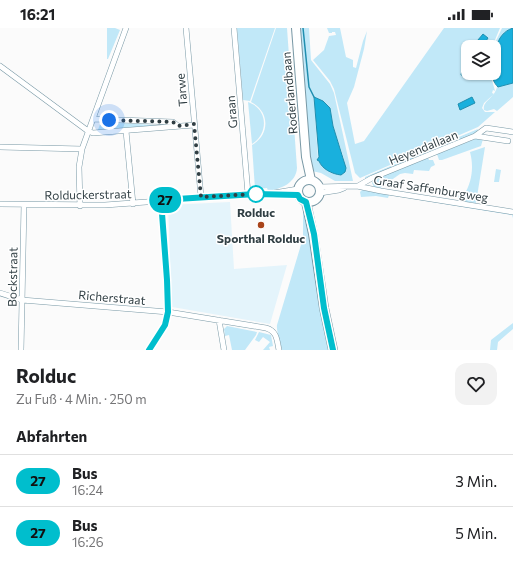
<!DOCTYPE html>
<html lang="de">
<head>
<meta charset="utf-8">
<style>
	body { margin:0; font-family:Commissioner,sans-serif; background:#f2f2f2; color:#202124; height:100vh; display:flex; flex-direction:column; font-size:15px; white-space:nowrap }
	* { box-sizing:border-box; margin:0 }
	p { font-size:13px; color:#757577 }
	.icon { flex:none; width:22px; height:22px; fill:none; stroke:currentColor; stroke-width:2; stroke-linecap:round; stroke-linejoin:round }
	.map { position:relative; height:322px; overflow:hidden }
	.drawer { display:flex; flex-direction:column; background:#fff; flex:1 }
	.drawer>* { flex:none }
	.badge { padding:0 8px; border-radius:13px; font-size:14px; line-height:26px }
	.buttons { position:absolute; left:461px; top:12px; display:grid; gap:8px }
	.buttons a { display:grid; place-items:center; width:40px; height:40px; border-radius:8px; background:#fff; box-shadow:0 1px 3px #0004; font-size:20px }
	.you { position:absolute; width:20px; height:20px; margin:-10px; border:3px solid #fff; border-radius:50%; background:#1a73e8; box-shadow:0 0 0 6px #1a73e833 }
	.map>.badge { position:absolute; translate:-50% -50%; box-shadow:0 0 0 2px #fff }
	h2 { padding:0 16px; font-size:15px; line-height:36px }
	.round { display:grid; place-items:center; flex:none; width:42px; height:42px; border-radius:12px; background:#f2f2f2 }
	.headline { display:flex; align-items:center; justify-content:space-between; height:68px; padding:0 16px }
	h1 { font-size:19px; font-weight:700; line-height:30px }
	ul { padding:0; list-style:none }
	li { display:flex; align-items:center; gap:12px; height:52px; padding:0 16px; border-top:1px solid #e0e0e0 }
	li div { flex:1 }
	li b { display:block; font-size:15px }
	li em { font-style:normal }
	li .badge { min-width:44px; font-weight:700; text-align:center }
	.status { display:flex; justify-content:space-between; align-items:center; height:28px; padding:0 20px; background:#fff; direction:ltr }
	.status svg { height:11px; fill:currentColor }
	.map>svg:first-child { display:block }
	.built { fill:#e4f4fb }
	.green { fill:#c1e8f8; fill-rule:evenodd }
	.water { fill:#19b0dd; stroke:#208eaf }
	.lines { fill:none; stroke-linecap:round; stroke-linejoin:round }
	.stream { stroke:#208eaf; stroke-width:1.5 }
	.street-casing { stroke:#7999a6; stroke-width:6 }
	.primary-casing { stroke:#7999a6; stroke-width:10 }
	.street { stroke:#fff; stroke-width:5 }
	.primary { stroke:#fff; stroke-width:8 }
	.line-casing { stroke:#fff; stroke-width:9 }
	.line { stroke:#00becd; stroke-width:6 }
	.walk { stroke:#313f44; stroke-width:4; stroke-dasharray:0 7.2 }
	.stop-dot { fill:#fff; stroke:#00becd; stroke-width:2 }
	.poi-dot { fill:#a9441a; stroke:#fff; stroke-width:1.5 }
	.labels { text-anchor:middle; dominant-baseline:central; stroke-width:3; stroke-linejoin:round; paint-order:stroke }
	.street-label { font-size:12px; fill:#313f44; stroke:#fff }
	.stop-label { font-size:12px; font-weight:bold; fill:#313f44; stroke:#fff }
	.poi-label { font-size:12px; font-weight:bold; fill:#313f44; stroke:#fff }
</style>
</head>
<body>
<div class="status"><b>16:21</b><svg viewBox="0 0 49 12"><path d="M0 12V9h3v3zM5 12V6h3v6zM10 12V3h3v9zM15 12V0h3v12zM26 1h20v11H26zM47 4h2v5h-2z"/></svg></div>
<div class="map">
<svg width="513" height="322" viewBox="0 0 513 322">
	<rect width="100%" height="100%" fill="#fbfbfb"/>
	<path class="built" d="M 230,174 L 234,241 L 287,237 L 270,296 L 172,279 L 168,177 Z"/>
	<path class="green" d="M 107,0 L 115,0 L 120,2 L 108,31 L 107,31 Z
		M 237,0 L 275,0 L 250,73 L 243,72 Z
		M 276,0 L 287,0 L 297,140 C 296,155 281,161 268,163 L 267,160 L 255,161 L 252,117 C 270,107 270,83 251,74 Z
		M 299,0 L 309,0 L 311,32 L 330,56 L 334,65 L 353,153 L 335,153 L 321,145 L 312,143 L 304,73 ZM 314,69 L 323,73 L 330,80 L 333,98 L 344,131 L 345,142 L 331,145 C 325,141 321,138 318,131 Z
		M 327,0 L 340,0 L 346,29 L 353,32 L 353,39 L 356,40 L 363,13 L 367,3 L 364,21 L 354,59 L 347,75 L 355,116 L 364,113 L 444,0 L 500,0 L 492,19 L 482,19 L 487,14 L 483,6 L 472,19 L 468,19 L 468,27 L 466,27 L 468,48 L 468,45 L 490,45 L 495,63 L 493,62 L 492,65 L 494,66 L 484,75 L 482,80 L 485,84 L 495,84 L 478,99 L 360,150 L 355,145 L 334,61 L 330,53 L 313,32 L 324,22 L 329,8 L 336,7 L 335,4 L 332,4 L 332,5 L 329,5 Z
		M 502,0 L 511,0 L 503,6 L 494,23 L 493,19 Z
		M 491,45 L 498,59 L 513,55 L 513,69 L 497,83 L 494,81 L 487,83 L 484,82 C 482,73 494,71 497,59 L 493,51 Z
		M 248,74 C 268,81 269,105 252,116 Z
		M 101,94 L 173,98 L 97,104 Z
		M 478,101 L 476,106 L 455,114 L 454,111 Z
		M 478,110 L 483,111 L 481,118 L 442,132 L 439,132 L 437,126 Z
		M 452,112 L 453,115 L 365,151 L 365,149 Z
		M 485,119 L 476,175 L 459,173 L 458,169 L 460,165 L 464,167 C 472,154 474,139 470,124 Z
		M 428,129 L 429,132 L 433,132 L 435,137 L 431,139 L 429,143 L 414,142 L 413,146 L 405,145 L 400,146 L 380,160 L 374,159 L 372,155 L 374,151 Z
		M 496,141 L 501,142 L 499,154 L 494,154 Z
		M 362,162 L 513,186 L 513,190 L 512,187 L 389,167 L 388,170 L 376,168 L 361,169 L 360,164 Z
		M 303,184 L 307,184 L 321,286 L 328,322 L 282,322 C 281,314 276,303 277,297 L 303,210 Z
		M 513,295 L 513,301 L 498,314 L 497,322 L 490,322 L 491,312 Z
		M 227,298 L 257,304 L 256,307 L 245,322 L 232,322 L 229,307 L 225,308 L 224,301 Z
		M 259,304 L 271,307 L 273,318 L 269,319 L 270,322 L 263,322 L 270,314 L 263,309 L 259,314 L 255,312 Z"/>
	<path class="water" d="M 513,0 L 513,55 L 498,59 C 494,55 492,50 492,45 L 494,45 C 494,29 494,6 513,0 Z
		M 483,6 L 488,10 L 482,19 L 472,19 Z
		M 466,27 L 468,27 L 468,48 L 461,47 L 465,28 Z
		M 314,69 L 323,73 L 330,80 L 333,98 L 346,140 L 345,144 L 341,147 C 332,146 322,141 319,133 L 317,132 L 319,129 Z
		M 472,69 L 475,75 L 460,82 L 458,76 Z"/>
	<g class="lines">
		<path class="stream" d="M 303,0 L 309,59 L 314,69"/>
		<g class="street-casing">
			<path id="street" d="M 186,0 L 201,169
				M 234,0 L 248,166
				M 0,38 L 88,103 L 93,105 L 194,97
				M 93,91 L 173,94 L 178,98
				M 126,103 L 133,176
				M 475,108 L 508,113
				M 0,119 L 82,121
				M 358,158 L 372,150 L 475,108 L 486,100 L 513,104
				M 320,159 L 357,158 L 381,163 L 513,184
				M 274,165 L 298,161
				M 320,165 L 339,162 L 344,160
				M 0,176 L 105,177 L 256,166 L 298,167
				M 80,178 L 79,139 L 82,121 L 126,0
				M 0,265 L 22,272 L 168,284 L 266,300 C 277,303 277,312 279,322
				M 219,292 L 224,322
				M 21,322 L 24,177
				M 149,322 L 165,297 L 168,284 L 167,252 L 161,172"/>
		</g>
		<g class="primary-casing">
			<path id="primary" d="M 296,0 L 306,129 L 311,152
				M298 163a11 11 0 1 1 22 0a11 11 0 1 1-22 0Z
				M 306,174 L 313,206 L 324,280 L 333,322"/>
		</g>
		<use href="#street" class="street"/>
		<use href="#primary" class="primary"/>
	</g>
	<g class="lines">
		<g class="line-casing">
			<path id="line" d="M 149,322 L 165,297 L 168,284 L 167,252 L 161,172 L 256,166 L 298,167 L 300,171 L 306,174 L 314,206 L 324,280 L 333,322"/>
		</g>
		<use href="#line" class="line"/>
		<path class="walk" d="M 109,92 L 173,94 L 178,98 L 194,96 L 201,169 L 256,166"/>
	</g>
	<circle class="stop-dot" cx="256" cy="166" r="8"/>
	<circle class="poi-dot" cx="261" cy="197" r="4"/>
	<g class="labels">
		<g class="street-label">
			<text transform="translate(181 62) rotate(-95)">Tarwe</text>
			<text transform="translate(289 65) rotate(-95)">Roderlandbaan</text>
			<text transform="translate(231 84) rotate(-95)">Graan</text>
			<text transform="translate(423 119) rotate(-22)">Heyendallaan</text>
			<text transform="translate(431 160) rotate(9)">Graaf Saffenburgweg</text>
			<text transform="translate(88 166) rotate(-1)">Rolduckerstraat</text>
			<text transform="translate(12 249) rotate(-89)">Bockstraat</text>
			<text transform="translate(112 269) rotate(5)">Richerstraat</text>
		</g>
		<g class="stop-label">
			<text x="256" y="184">Rolduc</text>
		</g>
		<g class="poi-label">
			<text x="261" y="210">Sporthal Rolduc</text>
		</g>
	</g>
</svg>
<div class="buttons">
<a><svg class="icon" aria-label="layers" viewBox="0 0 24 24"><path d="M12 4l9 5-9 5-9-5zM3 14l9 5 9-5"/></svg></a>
</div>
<div class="you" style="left:109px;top:92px"></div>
<b class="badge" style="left:165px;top:172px;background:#00becd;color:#111">27</b>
</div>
<section class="drawer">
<div class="headline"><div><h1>Rolduc</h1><p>Zu Fuß · 4 Min. · 250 m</p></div><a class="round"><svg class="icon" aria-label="heart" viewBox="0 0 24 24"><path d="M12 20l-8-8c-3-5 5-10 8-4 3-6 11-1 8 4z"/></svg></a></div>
<h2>Abfahrten</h2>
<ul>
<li><span class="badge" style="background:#00becd;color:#111">27</span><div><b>Bus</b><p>16:24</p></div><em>3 Min.</em></li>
<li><span class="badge" style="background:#00becd;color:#111">27</span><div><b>Bus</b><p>16:26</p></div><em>5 Min.</em></li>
</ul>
</section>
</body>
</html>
